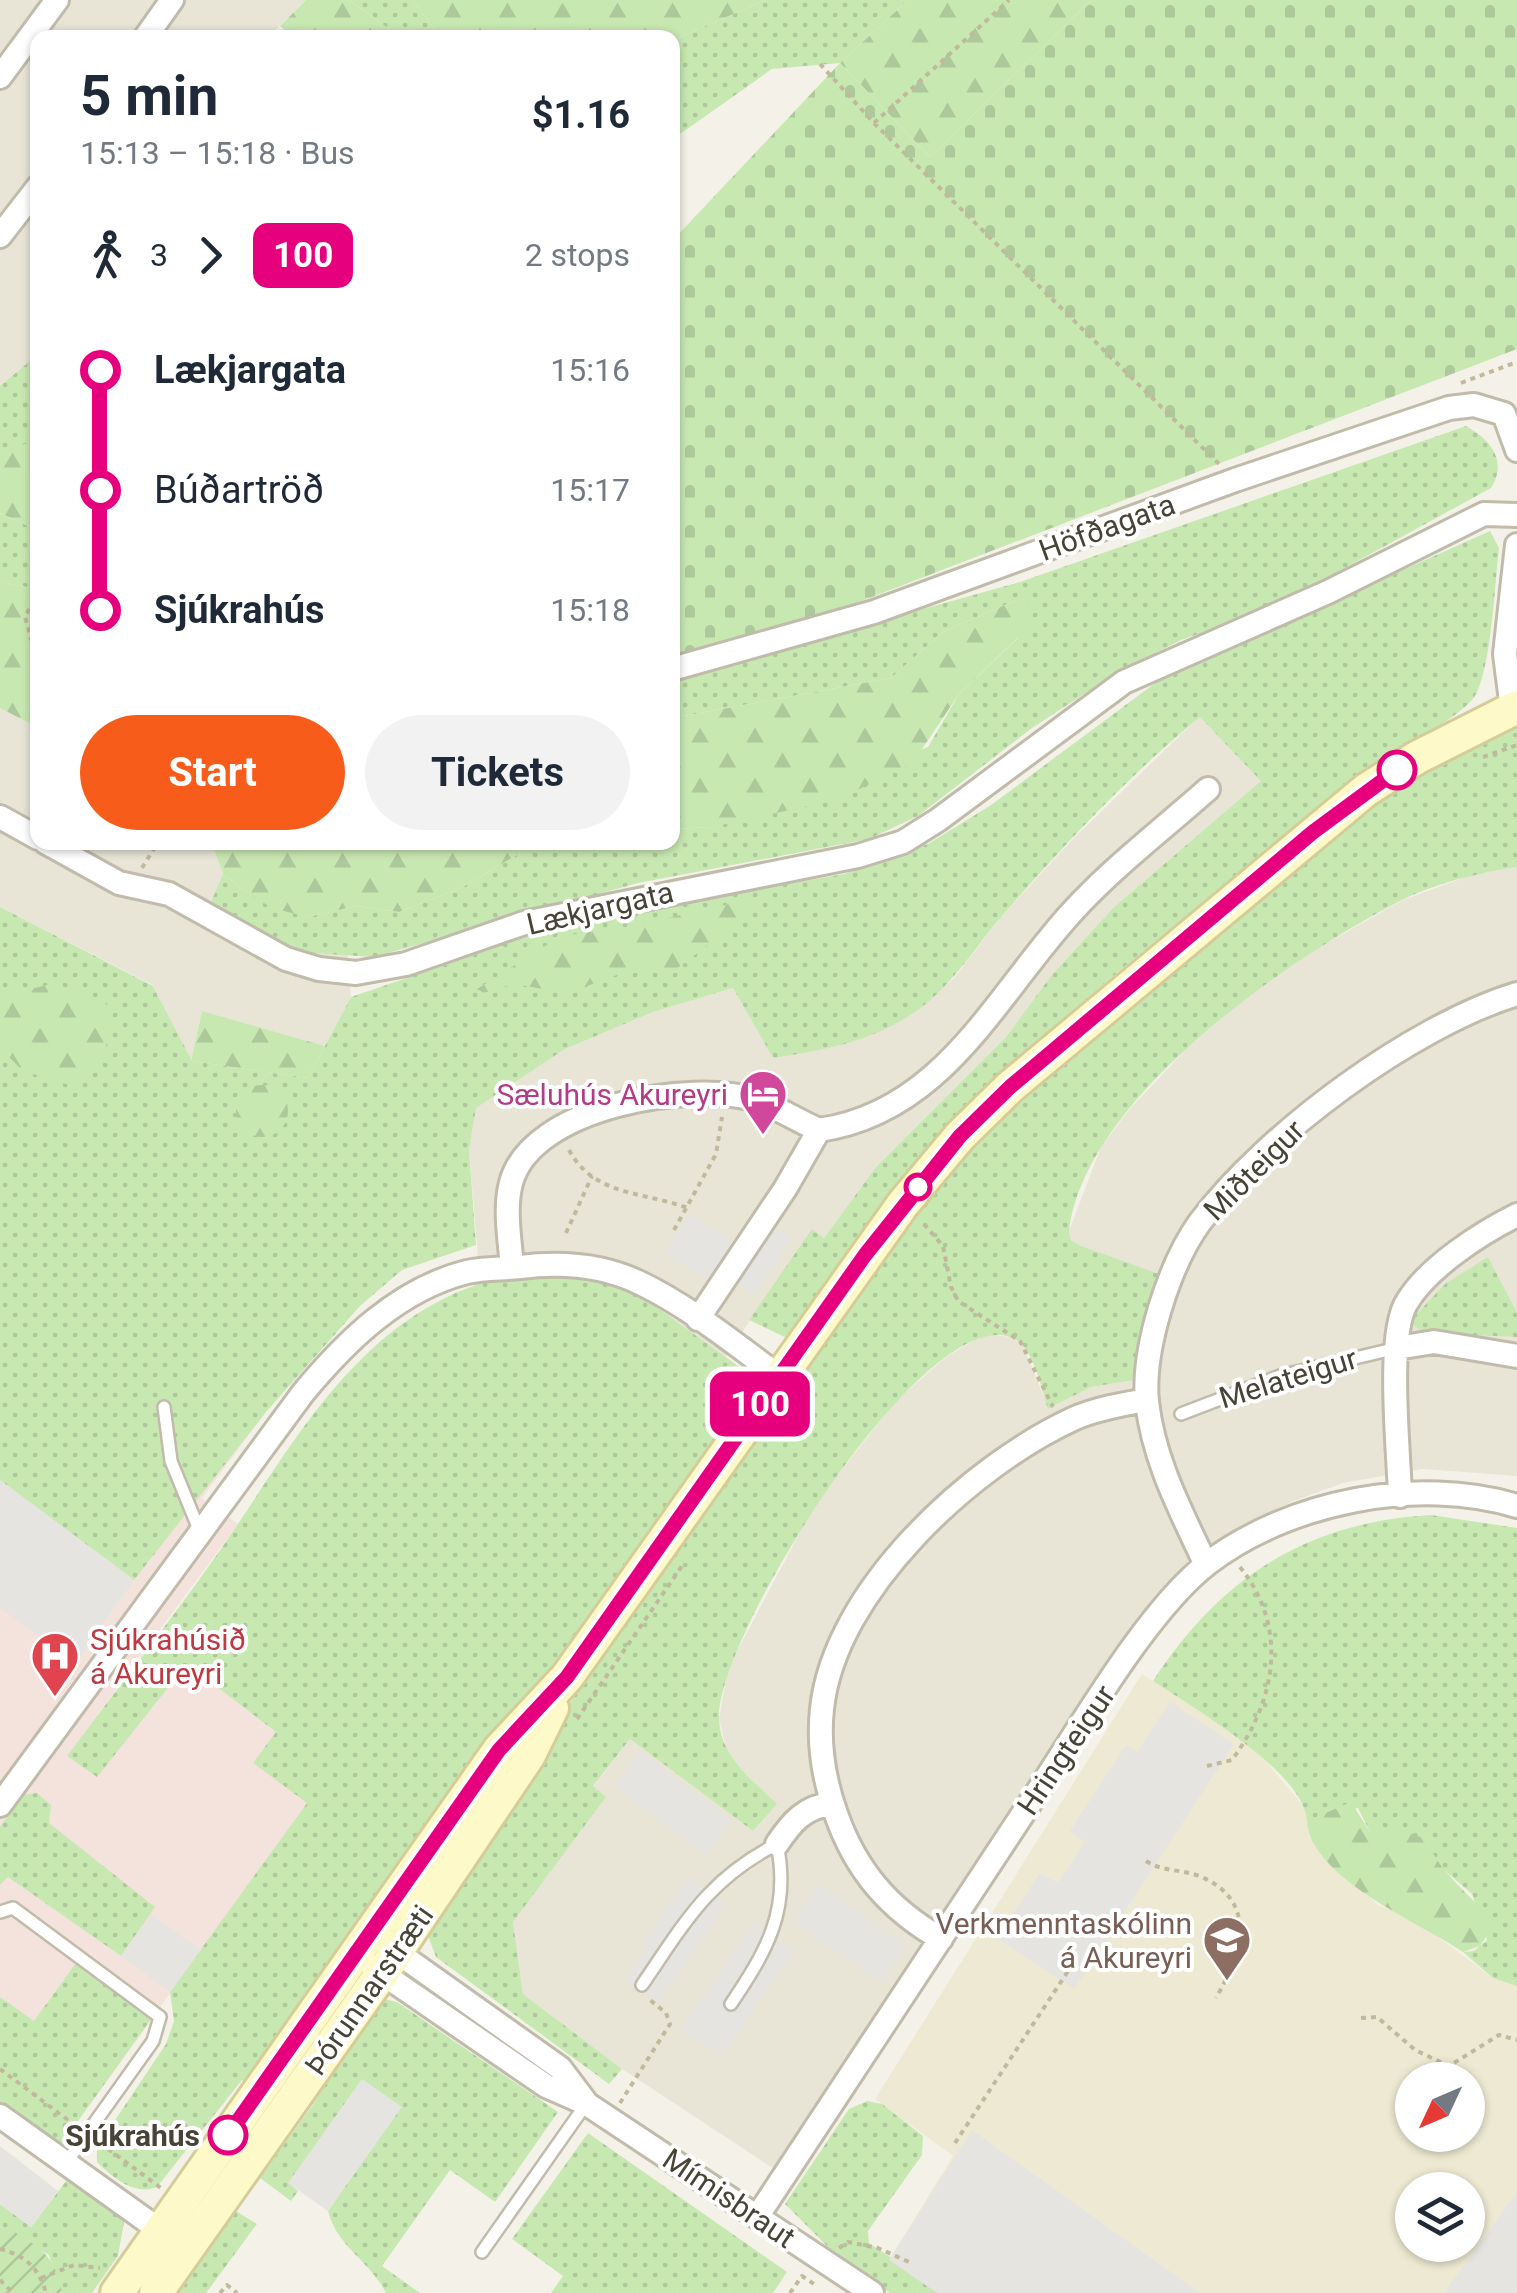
<!DOCTYPE html>
<html lang="en">
<head>
<meta charset="utf-8">
<style>
	body { margin:0; font-family:Roboto,sans-serif; background:#f2f2f3; color:#1f2937; height:100vh; display:flex; flex-direction:column; font-size:38px; white-space:nowrap }
	* { box-sizing:border-box; margin:0 }
	p { font-size:32px; color:#747a83 }
	.icon { flex:none; width:55px; height:55px; fill:none; stroke:currentColor; stroke-width:2; stroke-linecap:round; stroke-linejoin:round }
	.map { position:relative; flex:1; overflow:hidden }
	.drawer { position:absolute; left:30px; top:30px; width:650px; height:820px; display:flex; flex-direction:column; background:#fff; border-radius:20px; box-shadow:0 2px 8px #0004 }
	.drawer>* { flex:none }
	.badge { padding:0 20px; border-radius:15px; font-size:35px; line-height:65px }
	.needle { width:65px; rotate:226deg }
	.tools { position:absolute; left:1395px; top:2062px; display:grid; gap:20px }
	.tools a { display:grid; place-items:center; width:90px; height:90px; border-radius:50%; background:#fff; box-shadow:0 2px 8px #0004; font-size:50px }
	.map>.badge { position:absolute; translate:-50% -50%; box-shadow:0 0 0 5px #fff }
	.legs { display:flex; align-items:center; gap:15px; height:110px; padding:0 50px; font-size:32px }
	.legs p { margin-inline-start:auto }
	.headline { display:flex; align-items:center; justify-content:space-between; height:170px; padding:0 50px }
	h1 { font-size:55px; font-weight:700; line-height:75px }
	.action { display:flex; gap:20px; margin-top:auto; padding:20px 50px }
	.action a { flex:1; height:115px; border-radius:60px; background:#f85c1b; color:#fff; font-size:40px; font-weight:700; line-height:115px; text-align:center }
	.action a+a { background:#f2f2f3; color:#1f2937 }
	ul { padding:0 50px; list-style:none }
	li { display:flex; align-items:center; gap:35px; height:120px; font-size:38px }
	li i { display:grid; place-items:center; width:15px; height:100%; margin:0 12px; background:currentColor }
	li i::after { content:''; width:25px; height:25px; margin:-12px; border:8px solid; border-radius:50%; background:#fff }
	li p { margin-inline-start:auto }
	li:first-child i { background:linear-gradient(#0000 50%,currentColor 0) }
	li:last-child i { background:linear-gradient(currentColor 50%,#0000 0) }
	.map>svg:first-child { display:block }
	.residential { fill:#e8e5d7 }
	.education { fill:#ede9d2; fill-rule:evenodd }
	.medical { fill:#f4e3dc }
	.grass { fill:url(#grass-dots) }
	.forest { fill:url(#forest-firs) }
	.cemetery { fill:url(#cemetery-stones) }
	.garden { fill:url(#garden-furrows) }
	.parking { fill:#e5e4e0 }
	.lines { fill:none; stroke-linecap:round; stroke-linejoin:round }
	.lane-casing { stroke:#c0bbab; stroke-width:16 }
	.street-casing { stroke:#c0bbab; stroke-width:28 }
	.secondary-casing { stroke:#d4cc99; stroke-width:38 }
	.path { stroke:#c1b99c; stroke-width:4; stroke-dasharray:5 5; stroke-linecap:butt }
	.lane { stroke:#fff; stroke-width:11 }
	.street { stroke:#fff; stroke-width:22 }
	.secondary { stroke:#fef9c8; stroke-width:32 }
	.line-1-casing { stroke:#fff; stroke-width:22 }
	.line-1 { stroke:#e6007e; stroke-width:15 }
	.stop-1-dot { fill:#fff; stroke:#e6007e; stroke-width:5 }
	.labels { text-anchor:middle; dominant-baseline:central; stroke-width:8; stroke-linejoin:round; paint-order:stroke }
	.street-label { font-size:30px; fill:#484337; stroke:#fff }
	.hotel-label { font-size:30px; fill:#b23c85; stroke:#fff; text-anchor:end }
	.health-label { font-size:30px; fill:#be3a42; stroke:#fff; text-anchor:start }
	.education-label { font-size:30px; fill:#785e54; stroke:#fff; text-anchor:end }
	.stop-label { font-size:30px; font-weight:bold; fill:#484337; stroke:#fff; text-anchor:end }
</style>
</head>
<body>
<div class="map">
<svg width="1517" height="2293" viewBox="0 0 1517 2293">
	<defs>
		<pattern id="grass-dots" width="8" height="8" patternUnits="userSpaceOnUse" patternTransform="scale(2.5)"><rect width="8" height="8" fill="#c8e8b2"/><path d="M2 2h.1M6 6h.1" fill="none" stroke="#adc89a" stroke-width="1.8" stroke-linecap="round"/></pattern>
		<pattern id="forest-firs" width="22" height="20" patternUnits="userSpaceOnUse" patternTransform="scale(2.5)"><rect width="22" height="20" fill="#c8e8b2"/><path d="M5 1l3.5 6h-7zM16 11l3.5 6h-7z" fill="#adc89a"/></pattern>
		<pattern id="cemetery-stones" width="16" height="16" patternUnits="userSpaceOnUse" patternTransform="scale(2.5)"><rect width="16" height="16" fill="#c8e8b2"/><path d="M2 7V4a2 2 0 0 1 4 0v3zM10 15v-3a2 2 0 0 1 4 0v3z" fill="#adc89a"/></pattern>
		<pattern id="garden-furrows" width="10" height="10" patternUnits="userSpaceOnUse" patternTransform="scale(2.5)"><rect width="10" height="10" fill="#c8e8b2"/><path d="M-1 1l2-2M0 10L10 0M9 11l2-2" fill="none" stroke="#adc89a"/></pattern>
	</defs>
	<rect width="100%" height="100%" fill="#f4f2e8"/>
	<path class="residential" d="M 0,0 L 306,0 L 268,37 L 38,38 L 37,355 L 0,386 Z
		M 0,708 L 37,727 L 38,842 L 212,843 L 223,874 L 209,908 L 296,952 L 348,955 L 351,997 L 325,1046 L 202,1011 L 191,1061 L 153,985 L 0,907 Z
		M 1200,716 L 1262,781 L 1113,908 L 1051,976 L 1006,1037 L 876,1167 L 824,1238 L 812,1230 L 725,1357 L 637,1293 L 517,1274 L 480,1281 L 469,1150 L 476,1108 L 565,1049 L 653,1012 L 733,988 L 773,1058 L 911,1015 L 954,978 L 1001,917 L 1074,838 Z
		M 1517,867 L 1517,1476 L 1423,1469 L 1343,1483 L 1291,1502 L 1236,1531 L 1167,1614 L 788,2178 L 622,2069 L 523,1994 L 513,1922 L 605,1797 L 593,1787 L 630,1739 L 753,1831 L 776,1804 L 728,1756 L 719,1719 L 728,1668 L 815,1504 L 895,1402 L 946,1357 L 985,1334 L 1011,1337 L 1023,1346 L 1049,1409 L 1091,1387 L 1140,1378 L 1081,1246 L 1071,1240 L 1069,1231 L 1101,1147 L 1128,1111 L 1187,1048 L 1237,1005 L 1313,951 L 1403,900 L 1477,873 Z"/>
	<path class="education" d="M 1142,1674 L 1245,1741 L 1269,1765 L 1307,1810 L 1318,1849 L 1378,1905 L 1415,1920 L 1493,1978 L 1517,1986 L 1517,2293 L 937,2293 L 889,2260 L 953,2156 L 875,2099 ZM 1412,2080 L 1468,2080 L 1468,2135 L 1412,2135 ZM 1412,2190 L 1468,2190 L 1468,2245 L 1412,2245 Z"/>
	<path class="medical" d="M 0,1282 L 266,1412 L 202,1498 L 238,1524 L 67,1756 L 97,1776 L 187,1664 L 276,1732 L 307,1803 L 84,2113 L 0,2053 Z"/>
	<path class="grass" d="M 349,0 L 413,0 L 440,37 L 400,37 Z
		M 766,0 L 908,0 L 840,63 L 772,69 L 673,139 L 673,40 Z
		M 37,355 L 37,442 L 0,454 L 0,386 Z
		M 1466,426 C 1491,440 1508,461 1491,488 L 1270,609 L 1181,640 L 1116,673 L 1032,728 L 918,816 L 869,839 L 638,883 L 374,957 L 296,952 L 208,909 L 223,874 L 245,891 L 307,917 L 356,906 L 399,912 L 461,888 L 537,843 L 672,842 L 673,829 L 712,827 L 928,747 L 959,694 L 1018,638 L 1014,601 L 943,632 L 891,678 L 673,718 L 673,679 L 1020,582 Z
		M 0,513 L 37,530 L 37,589 L 0,582 Z
		M 1490,531 L 1499,548 C 1495,582 1491,670 1475,696 C 1457,723 1371,761 1339,790 C 1261,859 1178,921 1099,988 C 979,1091 876,1209 787,1338 L 749,1320 L 812,1229 L 824,1238 L 876,1167 L 1006,1037 L 1051,976 L 1113,908 L 1261,781 L 1200,717 C 1129,775 1062,847 1002,916 C 972,951 949,991 909,1016 C 866,1043 823,1050 773,1058 L 733,988 L 653,1012 L 565,1049 L 476,1108 L 469,1150 L 476,1245 L 402,1270 L 360,1306 L 266,1412 L 134,1580 L 0,1480 L 0,907 L 153,986 L 192,1061 L 308,1078 L 351,997 L 489,950 L 527,930 L 844,874 L 928,844 L 991,805 L 1162,678 Z
		M 1517,724 L 1517,867 C 1477,873 1436,883 1400,901 C 1290,958 1084,1098 1069,1232 L 1071,1240 L 1081,1246 L 1159,1274 L 1145,1325 L 1140,1379 L 1091,1387 L 1048,1409 C 1041,1388 1034,1345 1010,1337 C 921,1307 716,1638 719,1718 C 720,1757 752,1779 777,1804 L 753,1831 L 630,1739 L 593,1786 L 606,1797 L 513,1922 L 523,1994 L 622,2069 L 609,2084 L 436,1957 L 427,1933 L 439,1902 L 587,1677 L 911,1209 L 1045,1069 L 1230,925 L 1381,794 Z
		M 1488,1257 L 1517,1313 L 1517,1337 L 1424,1333 L 1409,1322 L 1445,1284 Z
		M 517,1274 L 582,1276 L 637,1293 L 745,1371 L 746,1391 L 580,1640 L 249,2084 L 242,2080 L 157,2187 C 135,2196 113,2178 97,2162 L 97,2147 L 166,2044 L 174,2021 L 170,1992 L 307,1803 L 253,1763 L 276,1732 L 187,1664 L 97,1777 L 67,1756 C 124,1679 185,1603 238,1524 C 310,1415 379,1300 517,1274 Z
		M 1431,1515 L 1517,1528 L 1517,1986 L 1493,1978 L 1463,1952 L 1474,1951 L 1487,1940 L 1472,1894 L 1436,1863 L 1426,1839 L 1370,1832 L 1358,1808 L 1307,1821 C 1305,1773 1192,1707 1153,1681 C 1221,1577 1307,1522 1431,1515 Z
		M 37,1793 L 51,1805 L 49,1823 L 155,1907 L 121,1956 L 8,1877 L 0,1885 L 0,1827 L 22,1795 Z
		M 76,1963 L 152,2018 L 60,2146 L 0,2103 L 0,1997 L 34,2021 Z
		M 376,1997 L 397,2002 L 558,2112 L 495,2202 L 450,2170 L 382,2266 L 420,2293 L 386,2293 C 370,2261 337,2247 328,2211 L 401,2106 L 289,2183 L 298,2191 L 291,2201 L 260,2178 L 312,2106 L 330,2076 L 337,2050 Z
		M 867,2101 L 882,2104 L 923,2136 L 922,2155 L 868,2231 L 869,2243 L 944,2293 L 890,2293 L 832,2251 L 785,2204 L 849,2109 Z
		M 588,2133 L 787,2272 L 773,2293 L 551,2293 L 563,2276 L 512,2239 Z
		M 70,2176 L 125,2217 L 118,2256 L 92,2293 L 62,2293 L 49,2255 L 0,2227 L 0,2204 L 31,2227 Z
		M 236,2211 L 257,2224 L 206,2293 L 175,2293 Z"/>
	<path class="forest" d="M 306,0 L 349,0 L 400,37 L 294,37 L 280,26 Z
		M 413,0 L 766,0 L 673,40 L 440,37 Z
		M 908,0 L 1091,0 L 930,157 L 840,63 Z
		M 32,441 L 37,442 L 37,530 L 0,513 L 0,454 Z
		M 0,582 L 37,589 L 37,727 L 0,708 Z
		M 1014,601 L 1027,602 L 1030,626 L 959,694 L 912,764 L 836,800 L 712,827 L 673,829 L 673,718 L 891,678 L 943,632 Z
		M 212,843 L 212,842 L 537,843 L 461,888 L 399,912 L 356,906 L 308,917 L 272,908 L 245,891 L 223,874 Z
		M 757,898 L 753,911 L 671,973 L 625,972 L 568,993 L 513,984 L 484,993 L 477,989 L 561,936 L 627,927 Z
		M 52,984 L 101,999 L 110,1008 L 106,1049 L 80,1088 L 23,1071 L 8,1056 L 0,1058 L 0,996 Z
		M 202,1011 L 325,1046 L 308,1078 L 191,1061 Z
		M236 1111a26 26 0 1 1 52 0a26 26 0 1 1-52 0Z
		M 1351,1802 L 1370,1832 L 1406,1832 L 1426,1839 C 1440,1875 1472,1894 1494,1925 L 1480,1946 L 1463,1952 C 1421,1923 1311,1879 1307,1821 Z"/>
	<path class="cemetery" d="M 1091,0 L 1517,0 L 1517,349 L 820,617 L 673,658 L 673,240 L 840,63 L 930,157 Z"/>
	<path class="garden" d="M 0,2227 C 36,2242 55,2253 62,2293 L 0,2293 Z"/>
	<path class="parking" d="M 690,1214 L 754,1255 L 773,1227 L 791,1238 L 754,1295 L 717,1271 L 709,1281 L 665,1253 Z
		M 0,1480 L 134,1580 L 65,1678 L 32,1647 L 39,1636 L 0,1608 Z
		M 1170,1702 L 1234,1744 L 1074,1989 L 997,1938 L 1040,1873 L 1058,1883 L 1085,1842 L 1070,1831 L 1126,1745 L 1137,1752 Z
		M 640,1751 L 731,1821 L 705,1855 L 614,1785 Z
		M 688,1877 L 726,1904 L 658,2003 L 625,1980 L 647,1948 L 642,1944 Z
		M 819,1885 L 905,1946 L 880,1982 L 794,1921 Z
		M 151,1914 L 201,1950 L 170,1992 L 121,1956 Z
		M 754,1923 L 794,1950 L 722,2056 L 682,2029 Z
		M 362,2079 L 402,2107 L 328,2211 L 288,2183 Z
		M 972,2130 L 1200,2293 L 937,2293 L 889,2260 Z
		M 0,2146 L 58,2191 L 31,2227 L 0,2204 Z
		M 1517,2192 L 1517,2293 L 1444,2293 Z"/>
	<g class="lines">
		<g class="lane-casing">
			<path id="lane" d="M 164,1407 L 171,1461 L 200,1532
				M 1181,1414 L 1280,1376 L 1397,1348
				M 0,1912 L 13,1908 L 160,2017 L 153,2041 L 66,2163
				M 642,1985 C 684,1924 708,1879 777,1844 C 791,1910 766,1952 731,2004
				M 482,2252 L 586,2104"/>
		</g>
		<g class="street-casing">
			<path id="street" d="M 145,38 L 172,0
				M 0,77 L 57,0
				M 0,236 L 38,187
				M 672,669 L 874,612 L 1235,480 L 1449,408 L 1474,405 L 1504,414 L 1517,450
				M 1512,709 L 1505,654 L 1517,545
				M 0,817 L 38,838
				M 45,842 L 119,883 L 169,894 L 286,959 L 319,969 L 356,973 L 406,964 L 524,923 L 858,856 L 903,842 L 938,820 L 1124,682 L 1328,592 L 1484,514 L 1517,515
				M 512,1267 C 510,1241 504,1209 511,1183 C 531,1106 692,1080 756,1100 C 777,1107 798,1121 819,1130 C 943,1113 996,995 1072,912 C 1113,867 1163,829 1208,789
				M 698,1319 L 785,1189 L 819,1130
				M 1397,1348 L 1434,1342 L 1517,1356
				M 1400,1496 C 1399,1454 1386,1334 1407,1302 C 1428,1267 1481,1233 1517,1215
				M 1206,1565 C 1181,1511 1154,1462 1147,1402 C 1142,1349 1169,1265 1200,1222 C 1266,1134 1412,1026 1517,994
				M 0,1805 L 303,1393 C 346,1341 399,1289 467,1272 C 484,1268 503,1269 520,1267 C 560,1262 603,1265 640,1283 C 690,1307 735,1344 780,1377
				M 777,1844 C 791,1823 805,1806 832,1804
				M 941,1939 C 889,1909 856,1871 836,1814 C 824,1780 818,1745 822,1709 C 834,1591 971,1466 1073,1419 C 1095,1409 1123,1404 1147,1400
				M 387,1945 L 560,2068 L 585,2101
				M 373,1967 L 546,2086 L 587,2104 L 872,2293
				M 0,2116 L 172,2239
				M 757,2217 C 852,2074 946,1931 1040,1788 C 1083,1723 1148,1610 1207,1564 C 1289,1501 1418,1476 1517,1506"/>
		</g>
		<g class="secondary-casing">
			<path id="secondary" d="M 117,2293 L 499,1750 L 567,1677 L 903,1204 L 960,1136 L 1010,1087 L 1366,790 L 1418,757 L 1517,707
				M 156,2293 L 382,1973 L 529,1755 L 552,1708"/>
		</g>
		<path class="path" d="M 820,64 L 874,123 L 1009,0
			M 874,123 L 1219,464
			M 1461,383 L 1517,362
			M 38,591 L 25,617 L 38,663
			M 1483,757 L 1517,745
			M 142,868 L 158,842
			M 569,1150 C 595,1198 646,1191 690,1209
			M 924,1224 L 943,1246 L 951,1287 L 958,1301 L 1020,1341 L 1053,1407
			M 674,1230 L 716,1154 L 722,1117
			M 566,1233 L 592,1176
			M 577,1719 L 682,1566
			M 1207,1766 L 1232,1760 C 1276,1700 1289,1628 1240,1567
			M 1146,1861 C 1163,1872 1181,1869 1199,1876 C 1261,1901 1240,1956 1216,1998
			M 1361,2018 L 1377,2017 L 1415,2050 L 1449,2066 L 1499,2035 L 1517,2040
			M 0,2069 L 76,2126
			M 620,2103 L 670,2024 L 666,2013 L 650,2000
			M 100,2143 L 161,2188
			M 955,2143 L 1074,1962
			M 839,2248 L 848,2242 L 878,2248 L 909,2262
			M 0,2249 C 25,2255 39,2268 46,2293
			M 41,2278 L 74,2265 L 100,2268
			M 0,2280 L 13,2293
			M 220,2293 L 227,2285 L 237,2293
			M 790,2293 L 802,2276 L 814,2284 L 816,2280"/>
		<use href="#lane" class="lane"/>
		<use href="#street" class="street"/>
		<use href="#secondary" class="secondary"/>
	</g>
	<g class="lines">
		<g class="line-1-casing">
			<path id="line-1" d="M 228,2135 L 499,1750 L 567,1677 L 865,1255 L 960,1136 L 1010,1087 L 1313,832 L 1397,770"/>
		</g>
		<use href="#line-1" class="line-1"/>
	</g>
	<defs>
		<g id="hotel-pin" transform="scale(2.5)"><path d="M0 17L-7.5 6A9.5 9.5 0 1 1 7.5 6Z" fill="#d1479c" stroke="#fff"/><path d="M-6-4.5h1.5V1H6V5H4.5V3h-9V5H-6ZM-4 0a1.8 1.8 0 1 1 3.6 0ZM.5 0V-2.5h3Q6-2.5 6 0Z" fill="#fff"/></g>
		<g id="hospital-pin" transform="scale(2.5)"><path d="M0 17L-7.5 6A9.5 9.5 0 1 1 7.5 6Z" fill="#e0444e" stroke="#fff"/><path d="M-5-5h3v3.5h4V-5h3V5h-3V1.5h-4V5h-3Z" fill="#fff"/></g>
		<g id="university-pin" transform="scale(2.5)"><path d="M0 17L-7.5 6A9.5 9.5 0 1 1 7.5 6Z" fill="#8d6e63" stroke="#fff"/><path d="M0-5L7-2L0 1L-7-2ZM-4 1L0 2.5L4 1V4Q0 6-4 4Z" fill="#fff"/></g>
	</defs>
	<g fill-rule="evenodd">
		<use href="#hotel-pin" x="763" y="1094"/>
		<use href="#hospital-pin" x="55" y="1656"/>
		<use href="#university-pin" x="1227" y="1940"/>
	</g>
	<g class="stop-1-dot">
		<circle cx="1397" cy="770" r="18"/>
		<circle cx="918" cy="1187" r="12"/>
		<circle cx="228" cy="2135" r="18"/>
	</g>
	<g class="labels">
		<g class="street-label">
			<text transform="translate(1107 527) rotate(-20)">Höfðagata</text>
			<text transform="translate(600 908) rotate(-13)">Lækjargata</text>
			<text transform="translate(1254 1170) rotate(-45)">Miðteigur</text>
			<text transform="translate(1288 1378) rotate(-17)">Melateigur</text>
			<text transform="translate(1066 1750) rotate(-56)">Hringteigur</text>
			<text transform="translate(369 1990) rotate(-55)">Þórunnarstræti</text>
			<text transform="translate(729 2198) rotate(34)">Mímisbraut</text>
		</g>
		<g class="hotel-label">
			<text x="728" y="1094">Sæluhús Akureyri</text>
		</g>
		<g class="health-label">
			<text x="90" y="1639">Sjúkrahúsið<tspan x="90" dy="34">á Akureyri</tspan></text>
		</g>
		<g class="education-label">
			<text x="1192" y="1923">Verkmenntaskólinn<tspan x="1192" dy="34">á Akureyri</tspan></text>
		</g>
		<g class="stop-label">
			<text x="200" y="2135">Sjúkrahús</text>
		</g>
	</g>
</svg>
<div class="tools">
<a><svg class="needle" viewBox="-14 -14 28 28"><path d="M0-13l5 13h-10z" fill="#e53935"/><path d="M0 13l5-13h-10z" fill="#747a83"/></svg></a>
<a><svg class="icon" aria-label="layers" viewBox="0 0 24 24"><path d="M12 4l9 5-9 5-9-5zM3 14l9 5 9-5"/></svg></a>
</div>
<b class="badge" style="left:760px;top:1404px;background:#e6007e;color:#fff">100</b>
<section class="drawer">
<div class="headline"><div><h1>5 min</h1><p>15:13 – 15:18 · Bus</p></div><b>$1.16</b></div>
<div class="legs"><svg class="icon" aria-label="walk" viewBox="0 0 24 24"><circle cx="13" cy="4" r="2"/><path d="M13 8l-2 6 4 7M11 14l-3 7M7 12l3-4h3l4 4"/></svg>3<svg class="icon" aria-label="forward" viewBox="0 0 24 24"><path d="M9 5l7 7-7 7"/></svg><b class="badge" style="background:#e6007e;color:#fff">100</b><p>2 stops</p></div>
<ul>
<li><i style="color:#e6007e"></i><b>Lækjargata</b><p>15:16</p></li>
<li><i style="color:#e6007e"></i><span>Búðartröð</span><p>15:17</p></li>
<li><i style="color:#e6007e"></i><b>Sjúkrahús</b><p>15:18</p></li>
</ul>
<div class="action"><a>Start</a><a>Tickets</a></div>
</section>
</div>
</body>
</html>
